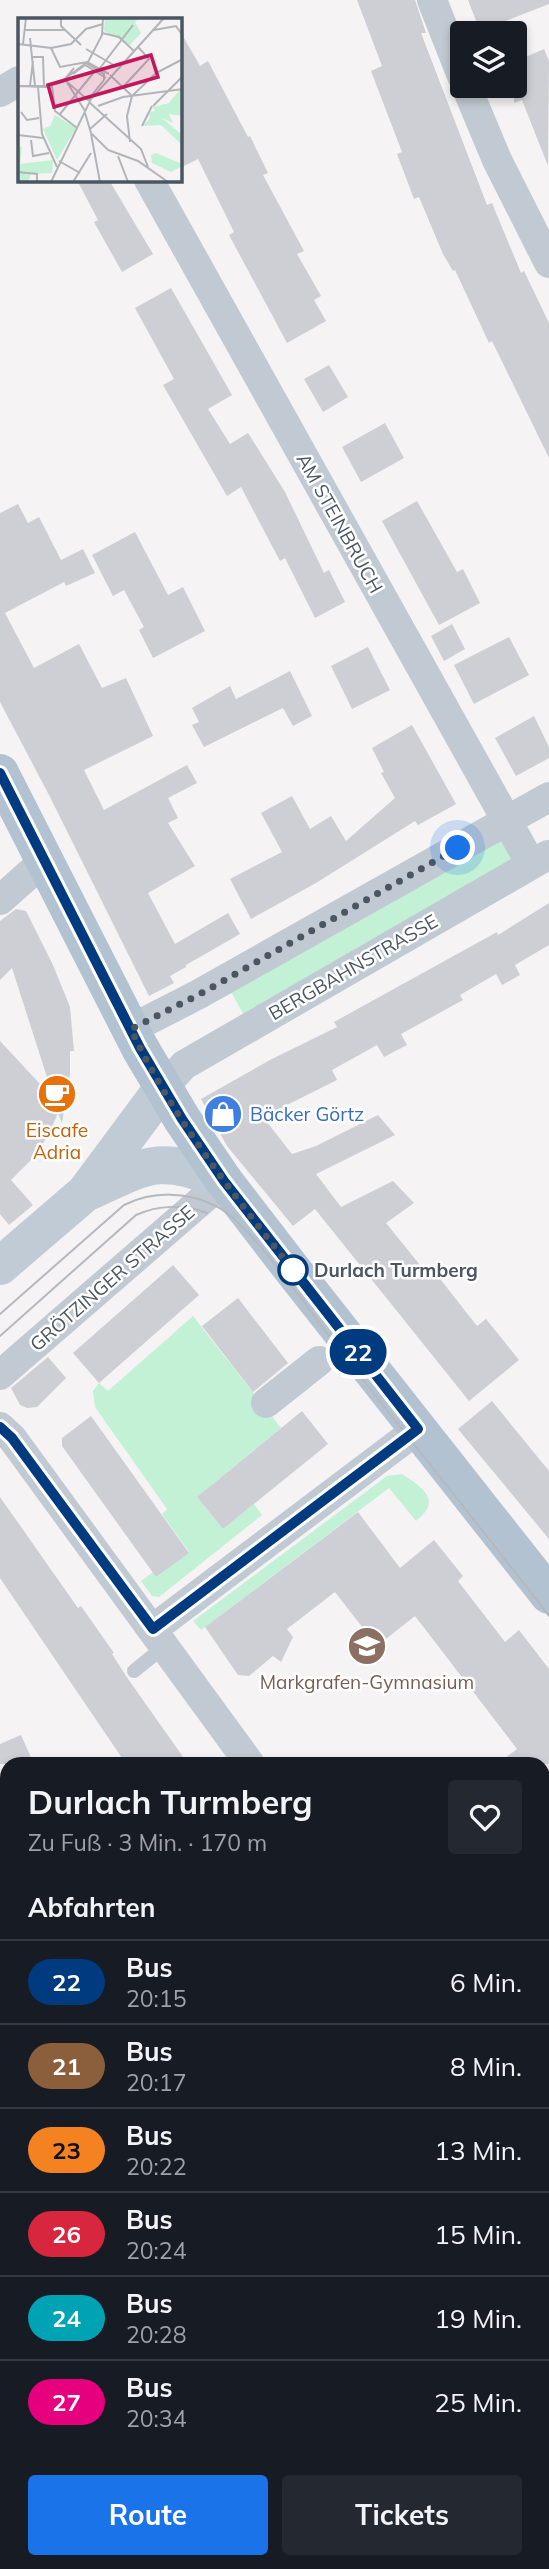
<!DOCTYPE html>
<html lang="de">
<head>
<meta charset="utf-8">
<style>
	body { margin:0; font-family:Mulish,sans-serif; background:#242831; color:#f1f3f6; height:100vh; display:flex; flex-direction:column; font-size:26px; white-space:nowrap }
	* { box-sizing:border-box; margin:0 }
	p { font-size:23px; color:#9ea1a6 }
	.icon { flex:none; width:38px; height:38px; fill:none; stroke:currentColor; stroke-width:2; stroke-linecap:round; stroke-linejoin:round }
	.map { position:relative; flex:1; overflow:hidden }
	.details { position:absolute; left:0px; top:1757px; width:550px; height:812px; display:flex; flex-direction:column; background:#171b24; border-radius:21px 21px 0 0; box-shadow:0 4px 10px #0003 }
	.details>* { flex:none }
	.badge { padding:0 14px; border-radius:23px; font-size:24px; line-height:46px }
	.tools { position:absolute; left:450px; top:21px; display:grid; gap:14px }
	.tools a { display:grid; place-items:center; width:77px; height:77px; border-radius:7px; background:#171b24; box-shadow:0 4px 10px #0003; font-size:35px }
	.you { position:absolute; width:35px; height:35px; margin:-18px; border:5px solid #fff; border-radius:50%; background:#1a73e8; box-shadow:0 0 0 10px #1a73e833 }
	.map>.badge { position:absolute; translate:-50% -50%; box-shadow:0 0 0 4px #fff }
	h2 { padding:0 28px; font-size:26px; line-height:63px }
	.round { display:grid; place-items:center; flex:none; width:74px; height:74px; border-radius:7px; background:#242831 }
	.headline { display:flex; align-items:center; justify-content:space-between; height:119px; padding:0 28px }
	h1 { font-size:33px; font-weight:700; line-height:52px }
	.primary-button { display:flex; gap:14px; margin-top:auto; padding:14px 28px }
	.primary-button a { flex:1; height:80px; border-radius:7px; background:#1a73e8; color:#fff; font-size:28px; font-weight:700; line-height:80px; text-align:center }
	.primary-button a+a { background:#242831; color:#f1f3f6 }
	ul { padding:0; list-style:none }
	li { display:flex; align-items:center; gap:21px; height:84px; padding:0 28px; border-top:2px solid #363941 }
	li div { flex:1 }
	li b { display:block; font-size:26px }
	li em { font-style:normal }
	li .badge { min-width:77px; font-weight:700; text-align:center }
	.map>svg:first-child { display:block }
	.green { fill:#c3f1d5 }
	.building { fill:#cdcfd5 }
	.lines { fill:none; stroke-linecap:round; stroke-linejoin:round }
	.lane { stroke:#c1cad2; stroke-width:14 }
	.street { stroke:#c1cad2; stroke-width:30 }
	.secondary { stroke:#c1cbd6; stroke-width:38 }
	.primary { stroke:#b3c2d1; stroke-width:38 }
	.tram { stroke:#b5b8bd; stroke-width:2 }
	.line-casing { stroke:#fff; stroke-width:16 }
	.line { stroke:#003b80; stroke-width:10 }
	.walk { stroke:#4a5661; stroke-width:7; stroke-dasharray:0 12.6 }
	.stop-dot { fill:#fff; stroke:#003b80; stroke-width:3.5 }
	.labels { text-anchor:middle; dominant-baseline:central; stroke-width:5; stroke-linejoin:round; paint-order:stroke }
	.street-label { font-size:19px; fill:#4a5661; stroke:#fff }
	.shop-label { font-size:19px; fill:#366cbe; stroke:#fff; text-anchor:start }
	.food-label { font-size:19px; fill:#c56008; stroke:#fff }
	.stop-label { font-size:19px; font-weight:bold; fill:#4a5661; stroke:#fff; text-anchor:start }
	.education-label { font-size:19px; fill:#785e54; stroke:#fff }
	.inset-road { fill:none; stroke:#b1b4b9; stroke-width:2 }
	.view { fill:#c2185b; fill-opacity:0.15; stroke:#c2185b; stroke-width:3.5 }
	.inset-edge { fill:none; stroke:#4a5661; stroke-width:3.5 }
</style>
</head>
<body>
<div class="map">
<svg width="549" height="2569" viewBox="0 0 549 2569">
	<rect width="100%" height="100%" fill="#f5f3f3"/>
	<path class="green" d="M 493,841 L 504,841 L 512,860 L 245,1017 L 230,990 Z
		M 193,1316 L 281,1428 L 197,1497 L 223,1529 L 254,1504 L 262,1515 L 159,1597 L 152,1596 L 141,1581 L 153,1572 L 156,1577 L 189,1552 L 162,1514 L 167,1509 L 95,1407 L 93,1391 L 99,1383 L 108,1391 Z
		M 402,1474 C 422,1487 443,1500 416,1521 L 389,1488 L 201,1630 L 193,1621 L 387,1476 Z"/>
	<path class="building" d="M 357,0 L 415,0 L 426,33 L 421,33 L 487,205 L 492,203 L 521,273 L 524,271 L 549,323 L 549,458 L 492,341 L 489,343 L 455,270 L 453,271 L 443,254 L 419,197 L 414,199 L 397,154 L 402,152 L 371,71 L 382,66 Z
		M 468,0 L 549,0 L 549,4 L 480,31 Z
		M 180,31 L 200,66 L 208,61 L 248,137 L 250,136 L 268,173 L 263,175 L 304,251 L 297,254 L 321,296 L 314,300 L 326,321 L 287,343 L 229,235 L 234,232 L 198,159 L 180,168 Z
		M 544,49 L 549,61 L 548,166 L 522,100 L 514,103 L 514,62 Z
		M 77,180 L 109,180 L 153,254 L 122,272 L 94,222 L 98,220 Z
		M 171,288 L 232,395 L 208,409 L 230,444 L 248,433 L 285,492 L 324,573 L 329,570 L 345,602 L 315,618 L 285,558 L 280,561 L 241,487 L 227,496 L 163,385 L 174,379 L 135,308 Z
		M 329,365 L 348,397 L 323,412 L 304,379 Z
		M 385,423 L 404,458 L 361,482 L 342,447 Z
		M 417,501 L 457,572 L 463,569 L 480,603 L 439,625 L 382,521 Z
		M 18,504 L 28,523 L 39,517 L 61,560 L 83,549 L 95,573 L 66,586 L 64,582 L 5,613 L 34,668 L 79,644 L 102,688 L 126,678 L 153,736 L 84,770 L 104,810 L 187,765 L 197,783 L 168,798 L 178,818 L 168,823 L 195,866 L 148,893 L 175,944 L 228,913 L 240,934 L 186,965 L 186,967 L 170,976 L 174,983 L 149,996 L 49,795 L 0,702 L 0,513 Z
		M 135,532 L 168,595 L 183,587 L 205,631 L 153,658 L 139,630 L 144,627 L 124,590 L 113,596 L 92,555 Z
		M 452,624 L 465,649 L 444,661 L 431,636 Z
		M 509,637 L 529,675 L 474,704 L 454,665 Z
		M 368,647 L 390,690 L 352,709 L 331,666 Z
		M 290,671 L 312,716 L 293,726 L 283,708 L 204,747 L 192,725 L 199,722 L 192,708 L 230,686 L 236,699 Z
		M 534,716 L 549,747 L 549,758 L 516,776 L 495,738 Z
		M 412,725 L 456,804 L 418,825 L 415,821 L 316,883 L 251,919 L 230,879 L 282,852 L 261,813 L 292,796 L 310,829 L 331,816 L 346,841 L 395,798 L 381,773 L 384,772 L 372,748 Z
		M 549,903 L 549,945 L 515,965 L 520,975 L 502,985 L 496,974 L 460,995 L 463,1000 L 401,1034 L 407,1045 L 384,1057 L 377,1045 L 332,1070 L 337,1080 L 263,1117 L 292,1154 L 316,1146 L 378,1115 L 395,1135 L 316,1174 L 341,1207 L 393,1181 L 414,1203 L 386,1223 L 424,1270 L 430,1266 L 477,1326 L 486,1319 L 519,1360 L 469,1401 L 315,1209 L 293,1226 L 227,1146 L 201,1099 L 270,1060 L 337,1027 L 334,1022 L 497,932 L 498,935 Z
		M 16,909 L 26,911 L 53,965 L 70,1007 L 74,1051 L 70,1051 L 70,1074 L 62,1123 L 58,1113 L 48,1136 L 32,1159 L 11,1180 L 33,1205 L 9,1225 L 0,1214 L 0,1041 L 54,1099 L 12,968 L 0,980 L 0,921 Z
		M 173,1265 L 199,1295 L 99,1383 L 73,1353 Z
		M 238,1298 L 288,1363 L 253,1392 L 202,1326 Z
		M 48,1357 L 66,1378 L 37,1407 L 27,1408 L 20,1405 L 11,1388 Z
		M 492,1401 L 549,1471 L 549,1539 L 458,1429 Z
		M 302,1411 L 328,1444 L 223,1529 L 197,1497 Z
		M 91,1416 L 189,1553 L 156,1577 L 62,1446 L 62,1438 Z
		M 0,1497 L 78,1608 L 81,1606 L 114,1653 L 112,1654 L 126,1676 L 188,1764 L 126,1764 L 0,1578 Z
		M 358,1512 L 400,1568 L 434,1540 L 463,1576 L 458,1581 L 505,1642 L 519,1630 L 549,1669 L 549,1764 L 497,1764 L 517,1749 L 415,1616 L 377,1646 L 335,1592 L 287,1629 L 293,1637 L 281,1662 L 273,1656 L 249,1676 L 238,1675 L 205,1627 Z
		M 21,1735 L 34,1764 L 0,1764 L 0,1744 Z"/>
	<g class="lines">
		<path class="lane" d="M 134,1671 L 165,1646"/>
		<path class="street" d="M 432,0 L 462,76
			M 466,86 L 497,160 L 549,263
			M 0,92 L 19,81
			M 149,180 L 531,864
			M 0,900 L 44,861
			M 131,1029 L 199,994 L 549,797
			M 163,1088 L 184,1065 L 548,855
			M 0,1375 L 224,1181
			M 266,1403 L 319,1361
			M 0,1427 L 12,1438 L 250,1764
			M 153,1629 L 418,1429
			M 0,2163 L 7,2174
			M 542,2178 L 549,2187
			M 0,2403 L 7,2404
			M 542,2547 L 549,2548
			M 41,2569 L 41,2562"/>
		<path class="secondary" d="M 90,1191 C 150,1163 160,1155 224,1181
			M 0,1266 L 85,1193 L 163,1088
			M 542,1901 L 549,1899
			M 0,2122 L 7,2119"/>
		<path class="primary" d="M 0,773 L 140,1048 L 182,1119 L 224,1181 L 295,1273 L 549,1595"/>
		<path class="tram" d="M 0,1314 L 124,1205 C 153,1191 186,1191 216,1206 C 249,1222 305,1305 330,1337 C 402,1431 477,1522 549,1616
			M 0,1336 L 136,1215 C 158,1205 184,1204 207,1213
			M 542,1837 L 549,1833
			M 0,2144 L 7,2157
			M 34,2569 L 35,2562
			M 47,2569 L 47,2562"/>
	</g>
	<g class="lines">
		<g class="line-casing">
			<path id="line" d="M 0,773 L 140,1048 L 182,1119 L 224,1181 L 418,1429 L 153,1629 L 12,1438 L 0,1427"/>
		</g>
		<use href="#line" class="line"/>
		<path class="walk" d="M 293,1270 L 295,1273 C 235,1196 172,1118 131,1029 L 200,994 L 458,848"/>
	</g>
	<defs>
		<g id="cafe-disc" transform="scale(2.0125)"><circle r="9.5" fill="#e8710a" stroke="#fff"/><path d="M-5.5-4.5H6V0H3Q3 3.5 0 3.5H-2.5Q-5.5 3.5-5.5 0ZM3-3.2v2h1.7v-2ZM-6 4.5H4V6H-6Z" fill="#fff"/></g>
		<g id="shop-disc" transform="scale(2.0125)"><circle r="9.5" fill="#3f7fe0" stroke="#fff"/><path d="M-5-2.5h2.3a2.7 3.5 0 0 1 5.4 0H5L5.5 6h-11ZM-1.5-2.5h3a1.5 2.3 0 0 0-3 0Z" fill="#fff"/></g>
		<g id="school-disc" transform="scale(2.0125)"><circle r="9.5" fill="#8d6e63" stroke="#fff"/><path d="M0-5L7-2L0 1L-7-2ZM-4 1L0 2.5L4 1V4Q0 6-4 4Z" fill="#fff"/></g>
	</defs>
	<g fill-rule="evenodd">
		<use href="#cafe-disc" x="57" y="1094"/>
		<use href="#shop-disc" x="223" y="1114"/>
		<use href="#school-disc" x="367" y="1646"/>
	</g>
	<circle class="stop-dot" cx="293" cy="1270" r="14"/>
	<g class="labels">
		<g class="street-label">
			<text transform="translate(340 523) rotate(61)">AM STEINBRUCH</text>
			<text transform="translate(353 967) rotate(-30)">BERGBAHNSTRASSE</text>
			<text transform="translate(112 1278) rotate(-41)">GRÖTZINGER STRASSE</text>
		</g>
		<g class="shop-label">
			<text x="250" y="1114">Bäcker Görtz</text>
		</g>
		<g class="food-label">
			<text x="57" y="1130">Eiscafe<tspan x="57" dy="22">Adria</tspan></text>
		</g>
		<g class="stop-label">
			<text x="314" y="1270">Durlach Turmberg</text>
		</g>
		<g class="education-label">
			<text x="367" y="1682">Markgrafen-Gymnasium</text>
		</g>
	</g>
	<g transform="translate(18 18)">
		<rect width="164" height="164" fill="#f5f3f3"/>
		<path d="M 87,0 L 121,0 L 117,4 L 123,15 L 112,27 L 86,13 ZM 164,69 L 164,98 L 151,96 L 155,105 L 144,100 L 164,117 L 164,127 L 143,107 L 125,108 L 132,100 L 131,94 L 137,93 L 135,89 L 151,85 ZM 37,97 L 58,110 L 39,142 L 25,111 L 32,108 ZM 0,128 L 4,129 L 2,146 L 35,142 L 34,155 L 13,156 L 10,164 L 0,164 ZM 138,135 L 164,146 L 164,148 L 153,154 L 134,145 L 133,137 Z" fill="#c3f1d5"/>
		<path class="inset-road" d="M 43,0 L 43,8 L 63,27M 7,12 L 47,12M 136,12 L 158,8 L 165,18M 84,15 L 101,19 L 116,33M 12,20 L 17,68M 0,26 L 33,30 L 42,49 L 69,44 L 91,56M 5,26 L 8,0M 33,30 L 53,26 L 68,11 L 85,6M 68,31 L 99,49M 14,39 L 25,39 L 26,69M 70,44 L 84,17 L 85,0M 56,50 L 47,61 L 67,93M 82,50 L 115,7M 0,53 L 0,75M 55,56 L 67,47 L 88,60M 92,57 L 113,77M 40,66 L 68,45 L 86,56 L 86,62M 0,68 L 31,68 L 48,61M 0,68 L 28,69 L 48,63 L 70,82 L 86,62M 12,68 L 15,43M 34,68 L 37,93 L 59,110M 20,69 L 24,116 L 39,149M 105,69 L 131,41 L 120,29M 71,84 L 123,131 L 130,149M 80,88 L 105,79 L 165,71M 135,88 L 165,58M 3,94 L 9,102 L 21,100M 67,95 L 73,115 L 90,132 L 120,143 L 150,164M 42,96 L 77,53M 124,108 L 134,88M 72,111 L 89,96M 73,116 L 82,164M 0,117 L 25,120M 13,122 L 15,138 L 31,135M 112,124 L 109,98 L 114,78 L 138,55 L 165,41M 100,138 L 110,164M 41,143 L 62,155M 0,154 L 19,156 L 19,164M 33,164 L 73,81 L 146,0M 55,164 L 73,135"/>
		<path class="view" d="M 133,37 L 140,59 L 36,89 L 30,67 Z"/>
		<rect width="164" height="164" class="inset-edge"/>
	</g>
</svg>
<div class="tools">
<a><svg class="icon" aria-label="layers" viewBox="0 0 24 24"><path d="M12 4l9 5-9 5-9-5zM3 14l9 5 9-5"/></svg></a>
</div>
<div class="you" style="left:458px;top:848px"></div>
<b class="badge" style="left:358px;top:1352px;background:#003b80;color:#fff">22</b>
<section class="details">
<div class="headline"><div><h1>Durlach Turmberg</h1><p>Zu Fuß · 3 Min. · 170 m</p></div><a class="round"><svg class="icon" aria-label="heart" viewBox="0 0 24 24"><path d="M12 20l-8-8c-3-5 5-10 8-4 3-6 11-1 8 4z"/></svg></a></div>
<h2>Abfahrten</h2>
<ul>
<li><span class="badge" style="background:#003b80;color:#fff">22</span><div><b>Bus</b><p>20:15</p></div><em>6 Min.</em></li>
<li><span class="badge" style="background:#8b5e3c;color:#fff">21</span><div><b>Bus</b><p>20:17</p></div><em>8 Min.</em></li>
<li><span class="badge" style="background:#f58220;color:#111">23</span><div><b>Bus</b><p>20:22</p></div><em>13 Min.</em></li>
<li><span class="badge" style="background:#d7263d;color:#fff">26</span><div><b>Bus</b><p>20:24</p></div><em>15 Min.</em></li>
<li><span class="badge" style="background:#00a3b4;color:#fff">24</span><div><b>Bus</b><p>20:28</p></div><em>19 Min.</em></li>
<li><span class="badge" style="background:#e6007e;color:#fff">27</span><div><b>Bus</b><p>20:34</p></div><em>25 Min.</em></li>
</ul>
<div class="primary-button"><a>Route</a><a>Tickets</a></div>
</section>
</div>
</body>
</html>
